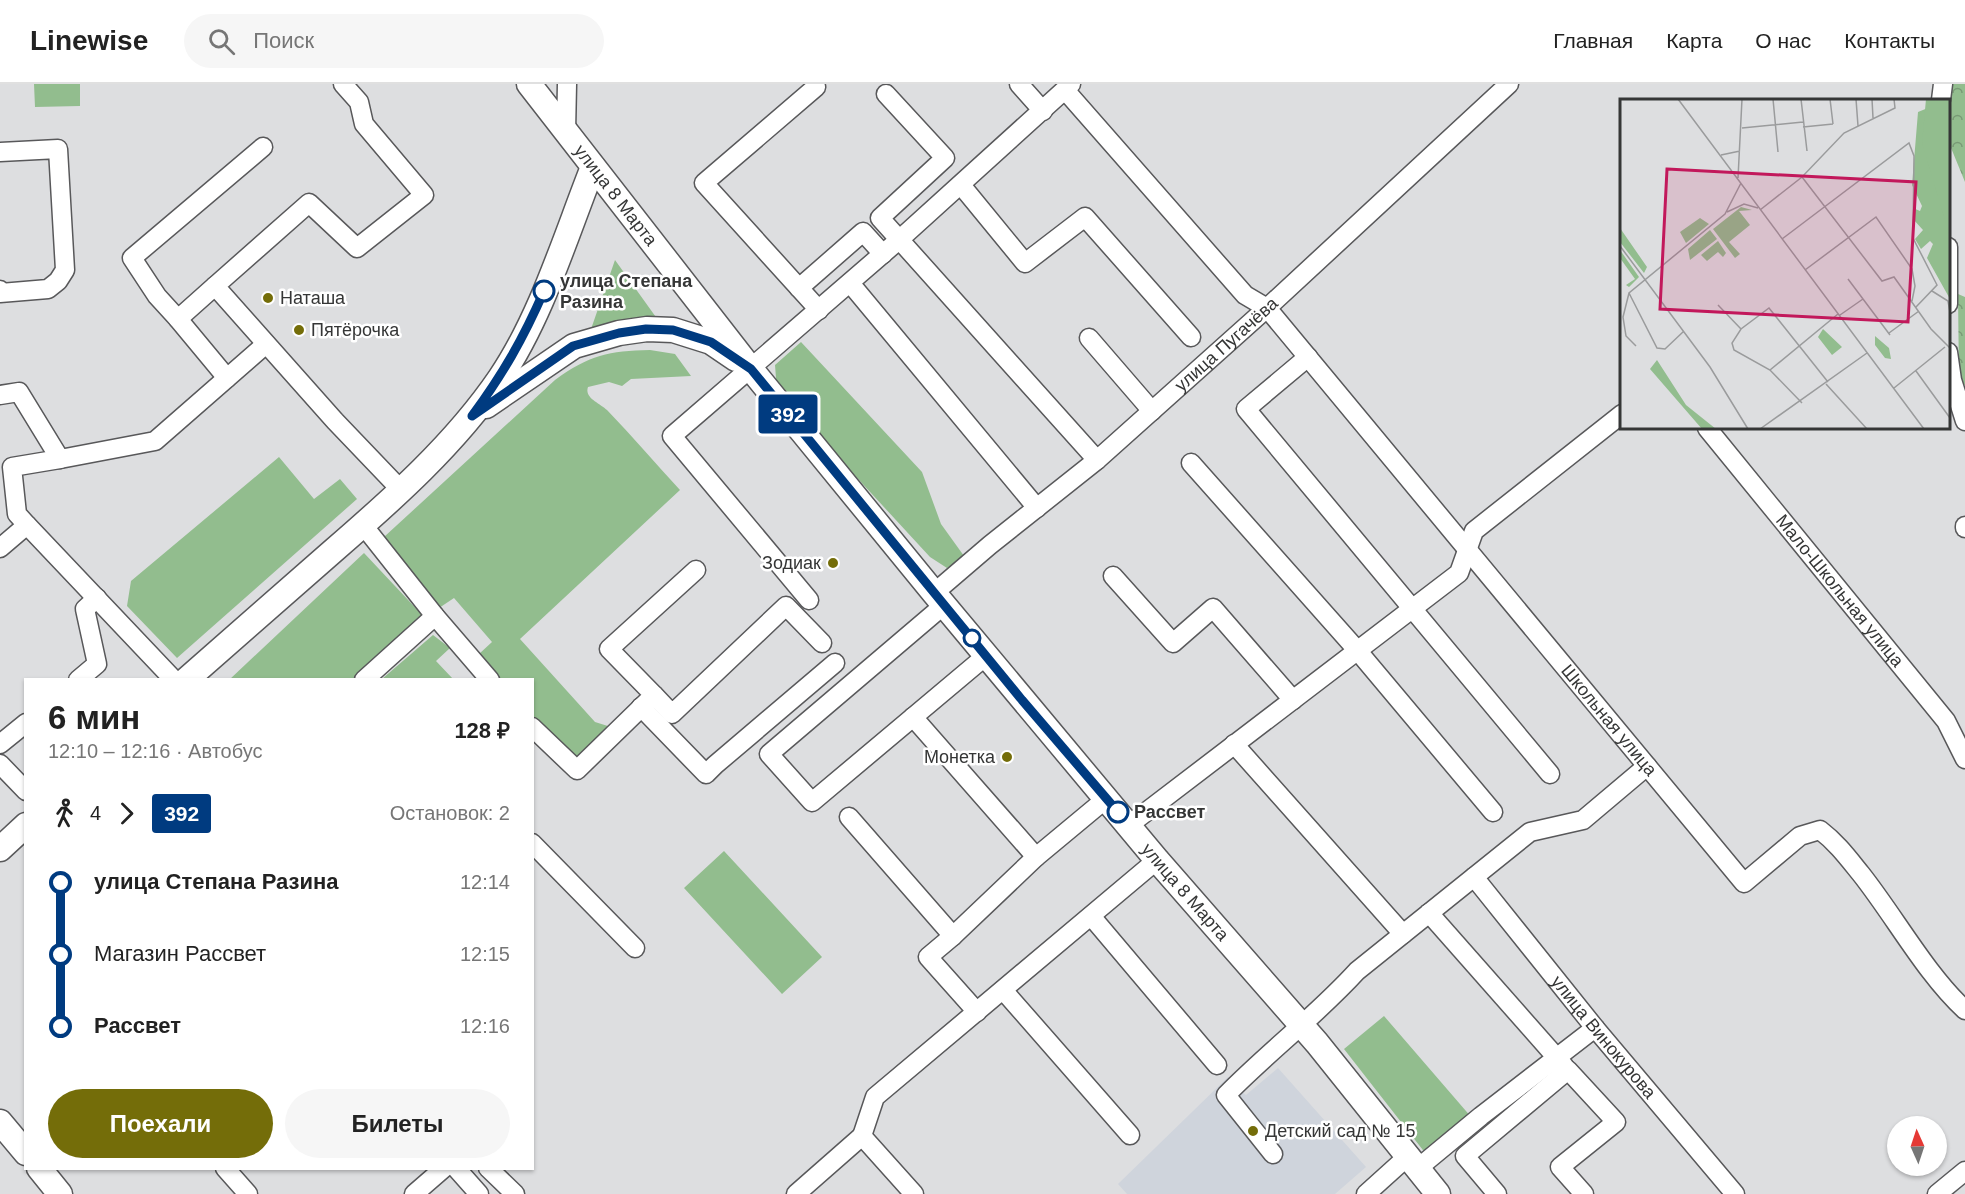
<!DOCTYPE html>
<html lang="ru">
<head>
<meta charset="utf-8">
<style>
	body { margin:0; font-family:Helvetica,sans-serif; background:#f6f6f6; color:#222; height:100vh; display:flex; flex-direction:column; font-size:22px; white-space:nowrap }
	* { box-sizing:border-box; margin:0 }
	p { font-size:20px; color:#767676 }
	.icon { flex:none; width:33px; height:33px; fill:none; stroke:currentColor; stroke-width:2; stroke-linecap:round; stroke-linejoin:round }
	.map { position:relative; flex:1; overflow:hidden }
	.side { position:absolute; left:24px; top:594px; width:510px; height:492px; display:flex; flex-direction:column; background:#fff; border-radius:0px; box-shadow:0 2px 4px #0004 }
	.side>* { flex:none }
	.badge { padding:0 12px; border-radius:4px; font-size:21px; line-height:39px }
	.needle { width:39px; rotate:357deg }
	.tools { position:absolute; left:1887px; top:1032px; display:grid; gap:12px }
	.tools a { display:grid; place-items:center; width:60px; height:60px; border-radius:50%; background:#fff; box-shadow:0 2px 4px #0004; font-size:30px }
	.map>.badge { position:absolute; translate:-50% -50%; box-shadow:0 0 0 3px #fff }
	.legs { display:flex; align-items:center; gap:9px; height:66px; padding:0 24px; font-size:20px }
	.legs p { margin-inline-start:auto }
	.overview { display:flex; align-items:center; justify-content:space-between; height:102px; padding:0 24px }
	h1 { font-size:33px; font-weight:800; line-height:45px }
	.cta { display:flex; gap:12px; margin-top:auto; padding:12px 24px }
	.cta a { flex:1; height:69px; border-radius:36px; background:#746d09; color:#fff; font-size:24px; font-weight:800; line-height:69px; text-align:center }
	.cta a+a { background:#f6f6f6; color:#222 }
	ul { padding:0 24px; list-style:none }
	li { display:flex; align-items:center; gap:21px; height:72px; font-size:22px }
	li i { display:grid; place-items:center; width:9px; height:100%; margin:0 8px; background:currentColor }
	li i::after { content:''; width:15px; height:15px; margin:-8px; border:4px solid; border-radius:50%; background:#fff }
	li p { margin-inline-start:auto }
	li:first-child i { background:linear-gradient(#0000 50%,currentColor 0) }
	li:last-child i { background:linear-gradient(currentColor 50%,#0000 0) }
	header { display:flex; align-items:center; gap:36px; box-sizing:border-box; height:84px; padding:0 30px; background:#fff; border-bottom:2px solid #e0e0e0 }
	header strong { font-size:28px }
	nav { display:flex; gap:33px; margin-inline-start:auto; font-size:21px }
	.search { width:420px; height:54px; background:#f6f6f6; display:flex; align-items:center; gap:15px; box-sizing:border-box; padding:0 21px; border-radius:33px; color:#767676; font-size:22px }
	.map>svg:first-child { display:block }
	.built { fill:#cfd4dc }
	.grass { fill:#92bd8e }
	.forest { fill:url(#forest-crowns) }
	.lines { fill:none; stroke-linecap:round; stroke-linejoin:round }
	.minor-casing { stroke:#58585a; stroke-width:21 }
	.major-casing { stroke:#58585a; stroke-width:27 }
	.minor { stroke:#fff; stroke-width:18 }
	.major { stroke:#fff; stroke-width:24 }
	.line-1-casing { stroke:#fff; stroke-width:14 }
	.line-1 { stroke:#003b80; stroke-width:9 }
	.stop-1-dot { fill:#fff; stroke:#003b80; stroke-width:3 }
	.poi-dot { fill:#746d09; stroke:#fff; stroke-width:2 }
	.labels { text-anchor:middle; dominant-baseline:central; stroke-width:5; stroke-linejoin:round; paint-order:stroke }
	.street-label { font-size:18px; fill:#353636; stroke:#fff }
	.stop-label { font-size:18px; font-weight:bold; fill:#353636; stroke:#fff; text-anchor:start }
	.poi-label { font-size:18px; fill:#353636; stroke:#fff; text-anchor:start }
	.inset-road { fill:none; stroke:#9a9b9c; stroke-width:1.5 }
	.view { fill:#c2185b; fill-opacity:0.15; stroke:#c2185b; stroke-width:3 }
	.inset-edge { fill:none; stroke:#353636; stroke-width:3 }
</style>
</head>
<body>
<header>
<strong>Linewise</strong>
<div class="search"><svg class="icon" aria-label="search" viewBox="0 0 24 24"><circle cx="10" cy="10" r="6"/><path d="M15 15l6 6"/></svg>Поиск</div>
<nav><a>Главная</a><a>Карта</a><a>О нас</a><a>Контакты</a></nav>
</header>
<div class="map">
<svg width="1965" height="1110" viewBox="0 0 1965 1110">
	<defs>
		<pattern id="forest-crowns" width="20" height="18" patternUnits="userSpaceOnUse" patternTransform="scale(1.5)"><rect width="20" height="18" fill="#92bd8e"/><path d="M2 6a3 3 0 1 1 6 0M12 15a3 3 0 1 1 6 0" fill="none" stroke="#789a75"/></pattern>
	</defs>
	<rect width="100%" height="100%" fill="#dddee0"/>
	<path class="built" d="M 1278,984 L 1366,1083 L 1335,1110 L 1127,1110 L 1118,1100 L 1228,993 L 1235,1003 L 1246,1011 Z"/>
	<path class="grass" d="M 34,0 L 80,0 L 80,22 L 35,23 Z
		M 615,176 L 658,236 L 613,237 L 590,248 Z
		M 801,258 L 922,388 L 941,440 L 964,472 L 947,484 L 930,473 L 777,307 L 775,281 Z
		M 650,266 L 675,270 L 691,292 L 631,295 L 622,302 L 609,298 L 588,303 C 584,314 600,319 607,326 C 632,352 656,380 680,406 L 520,555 L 595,638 L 611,643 L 575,676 L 533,635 L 532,596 L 500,595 L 479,570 L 492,558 L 454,514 L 439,524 L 384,453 L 555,296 C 589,271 609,267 650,266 Z
		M 279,373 L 314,415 L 340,395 L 357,415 L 177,574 L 127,522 L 131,497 Z
		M 364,469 L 425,534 L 354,595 L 229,596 Z
		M 433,551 L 450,564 L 436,577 L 453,595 L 382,595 Z
		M 724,767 L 822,873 L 782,910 L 684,804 Z
		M 1384,932 L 1472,1034 L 1426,1070 L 1344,965 Z"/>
	<path class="forest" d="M 1933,0 L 1965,0 L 1965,98 L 1949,59 L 1948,16 L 1934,16 Z
		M 1958,210 L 1965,213 L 1965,301 L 1959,298 Z"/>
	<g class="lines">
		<g class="minor-casing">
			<g id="minor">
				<path d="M 343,0 L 359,18 L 364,40 L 424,111 L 357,164 L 309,119 L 215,202 L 335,337 L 401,406"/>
				<path d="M 1019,0 L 1043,27"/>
				<path d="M 816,3 L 704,99 L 819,226"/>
				<path id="s1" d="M 1065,6 L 1245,211 L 1267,224 L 1744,799 L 1800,752 L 1820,746 C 1837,759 1848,774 1861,790 C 1895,833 1926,890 1965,926"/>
				<path d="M 886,10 L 945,74 L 880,134 L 1097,376"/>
				<path d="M 1941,16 L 1943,0"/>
				<path d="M 566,48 L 567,0"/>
				<path d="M 0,68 L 58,65 L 65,186 L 58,197 L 48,205 L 0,209 L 0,206"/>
				<path d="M 961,101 L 1025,179 L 1085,133 L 1191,253"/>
				<path d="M 1948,163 L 1948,220"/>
				<path d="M 850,199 L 1037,424"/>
				<path d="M 215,202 L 178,235 L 157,212 L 132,174 L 263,63"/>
				<path d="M 799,204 L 863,148 L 883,170"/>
				<path d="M 178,235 L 227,294"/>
				<path d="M 1089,254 L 1152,327"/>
				<path d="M 1948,268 L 1952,296 L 1965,337"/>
				<path d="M 1308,273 L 1246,325 L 1550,690"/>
				<path d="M 0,311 L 19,308 L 60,375 L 155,357 L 266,260"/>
				<path id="s2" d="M 1707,344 L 1946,637 L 1965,675"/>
				<path d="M 1191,379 L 1357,566 L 1493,728"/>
				<path d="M 27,441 L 17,430 L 12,383 L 60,375"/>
				<path d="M 363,441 L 435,532 L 490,596"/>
				<path d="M 1965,442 L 1965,444"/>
				<path d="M 0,464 L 27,441 L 174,596"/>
				<path d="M 1113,492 L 1173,559 L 1213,524 L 1293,616"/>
				<path id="s3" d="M 934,509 L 990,461 L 1097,376 L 1267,224 L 1509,0"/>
				<path d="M 809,516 L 672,352 L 900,155 L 1071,0"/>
				<path d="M 944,521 L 769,670 L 812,718 L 987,571"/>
				<path d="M 78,596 L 97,580 L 85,525 L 97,514"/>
				<path d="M 364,596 L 435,532"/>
				<path d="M 654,611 L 672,630 L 786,522 L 822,559"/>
				<path d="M 641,623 L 706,690 L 715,681 L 835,579"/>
				<path d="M 913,633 L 1036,773 L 1107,714"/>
				<path d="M 532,643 L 577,686 L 654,611 L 609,565 L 696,486"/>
				<path d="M 0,660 L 26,639"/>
				<path d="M 1234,660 L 1403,850"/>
				<path d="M 0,680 L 26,707"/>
				<path d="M 849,733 L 953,852 L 1036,773"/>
				<path d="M 1129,741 L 1459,489 L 1474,447 L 1622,330"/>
				<path d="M 532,759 L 635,864"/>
				<path id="s4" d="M 1474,793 L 1595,944 L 1735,1110"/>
				<path d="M 1429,829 L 1564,982"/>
				<path d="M 1091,832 L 1217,981"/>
				<path d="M 953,852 L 928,873 L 977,928"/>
				<path d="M 1003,906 L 1130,1051"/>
				<path d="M 862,1052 L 875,1013 L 1157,776"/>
				<path d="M 862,1052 L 914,1110"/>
				<path d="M 1273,1070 L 1226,1011 C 1268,968 1316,932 1357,887 L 1530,748 L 1583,736 L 1647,682"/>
				<path d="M 225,1084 L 248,1110"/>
				<path d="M 456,1084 L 479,1110"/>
				<path d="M 488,1084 L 515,1110"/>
				<path d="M 1417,1085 L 1481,1032 L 1595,944"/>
				<path d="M 414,1110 L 444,1084"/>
				<path d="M 796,1110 L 862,1052"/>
				<path d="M 1366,1110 L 1407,1073"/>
				<path d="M 1497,1110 L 1465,1072 L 1568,986 L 1616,1038 L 1560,1083 L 1584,1110"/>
				<path d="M 1937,1110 L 1965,1087"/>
			</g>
		</g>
		<g class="major-casing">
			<g id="major">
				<path id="s5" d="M 529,0 L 751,285 L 934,509 L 1157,776 L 1317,959 L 1438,1110"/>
				<path d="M 486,322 L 574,262 L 619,249 L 647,245 L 673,246 L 711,258 L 736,275"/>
				<path d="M 186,596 C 235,553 284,510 333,467 C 393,415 455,360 500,294 C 541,234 566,151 593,83"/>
				<path d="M 0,765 L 26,741"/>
				<path d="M 0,1038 L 26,1069"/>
				<path d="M 39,1084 L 60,1110"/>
			</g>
		</g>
		<use href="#minor" class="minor"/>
		<use href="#major" class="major"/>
	</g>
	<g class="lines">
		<g class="line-1-casing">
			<path id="line-1" d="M 544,207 C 523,255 503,290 472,332 L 573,262 L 619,249 L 646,245 L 673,246 L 711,258 L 751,285 L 1022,616 L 1118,728"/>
		</g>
		<use href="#line-1" class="line-1"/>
	</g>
	<g class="stop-1-dot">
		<circle cx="544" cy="207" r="10"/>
		<circle cx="972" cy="554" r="8"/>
		<circle cx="1118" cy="728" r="10"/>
	</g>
	<g class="poi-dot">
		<circle cx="268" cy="214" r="6"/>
		<circle cx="299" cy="246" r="6"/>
		<circle cx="833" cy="479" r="6"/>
		<circle cx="1007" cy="673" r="6"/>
		<circle cx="1253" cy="1047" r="6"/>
	</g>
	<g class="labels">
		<g class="street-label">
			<text stroke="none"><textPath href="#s5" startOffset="141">улица 8 Марта</textPath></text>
			<text stroke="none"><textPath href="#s3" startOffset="384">улица Пугачёва</textPath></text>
			<text stroke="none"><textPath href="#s2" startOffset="210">Мало-Школьная улица</textPath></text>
			<text stroke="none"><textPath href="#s1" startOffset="834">Школьная улица</textPath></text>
			<text stroke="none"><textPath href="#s5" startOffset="1041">улица 8 Марта</textPath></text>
			<text stroke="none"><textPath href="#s4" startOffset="206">улица Винокурова</textPath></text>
		</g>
		<g class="stop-label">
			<text x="560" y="197">улица Степана<tspan x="560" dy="21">Разина</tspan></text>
			<text x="1134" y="728">Рассвет</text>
		</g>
		<g class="poi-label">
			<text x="280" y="214">Наташа</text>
			<text x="311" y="246">Пятёрочка</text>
			<text x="821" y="479" text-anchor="end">Зодиак</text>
			<text x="995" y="673" text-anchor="end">Монетка</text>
			<text x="1265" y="1047">Детский сад № 15</text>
		</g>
	</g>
	<g transform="translate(1620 15)">
		<rect width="330" height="330" fill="#dddee0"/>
		<path d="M 121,108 L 132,111 L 119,112 L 130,126 L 109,143 L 120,155 L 115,159 L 93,130 ZM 80,119 L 89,125 L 66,144 L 60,133 ZM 0,129 L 27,168 L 24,174 L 0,143 ZM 90,131 L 97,140 L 70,161 L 68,150 ZM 98,142 L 106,154 L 103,158 L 98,153 L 87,162 L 81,156 ZM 0,151 L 19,178 L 9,188 L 6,186 L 15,180 L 0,159 ZM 255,237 L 269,249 L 271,260 L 265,259 L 255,246 ZM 37,261 L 66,306 L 96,330 L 82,330 L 30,270 Z" fill="#92bd8e"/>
		<path d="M 330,0 L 330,200 L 307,159 L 313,145 L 310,142 L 301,150 L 295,140 L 303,131 L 293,120 L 293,109 L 300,112 L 302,107 L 292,86 L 298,13 Z" fill="#92bd8e"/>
		<path d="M 306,0 L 330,0 L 330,138 L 302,44 ZM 203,230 L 222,248 L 212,256 L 198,238 Z" fill="#92bd8e"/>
		<path class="inset-road" d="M 58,0 L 304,330M 153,0 L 158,53M 181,0 L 187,52M 210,0 L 213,25M 236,0 L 238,27M 252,0 L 253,19M 183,28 L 213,25M 122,29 L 183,23M 101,56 L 120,52M 182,78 L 262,182 L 274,178 L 311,230 L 330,249M 118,79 L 122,0M 140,111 L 182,78 L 224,34 L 275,9 L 274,0M 107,113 L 124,105 L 138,109M 162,140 L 289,44 L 294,57 L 293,139 L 317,186 L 296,208M 0,147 L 90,268 L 128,330M 185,171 L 256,118 L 292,170 L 295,187 L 292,202M 228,180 L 270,236M 312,192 L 328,202 L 330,213M 9,194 L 3,218 L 6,237 L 16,247M 98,206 L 121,230M 220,216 L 243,200M 64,232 L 45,250 L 37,249 L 9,194 L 105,115 L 121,84M 269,234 L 299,212M 150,271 L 218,215M 296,272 L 330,319M 206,285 L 247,330M 274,289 L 325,248M 182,304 L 150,271 L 114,251 L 112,244 L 121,230 L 149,209 L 208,283M 140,330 L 247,254"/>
		<path class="view" d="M 47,70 L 296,83 L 288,223 L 40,210 Z"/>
		<rect width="330" height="330" class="inset-edge"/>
	</g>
</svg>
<div class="tools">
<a><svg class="needle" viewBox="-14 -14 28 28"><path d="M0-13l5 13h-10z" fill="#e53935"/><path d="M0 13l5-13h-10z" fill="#767676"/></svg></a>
</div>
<b class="badge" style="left:788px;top:330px;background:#003b80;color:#fff">392</b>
<section class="side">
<div class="overview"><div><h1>6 мин</h1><p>12:10 – 12:16 · Автобус</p></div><b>128 ₽</b></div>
<div class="legs"><svg class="icon" aria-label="walk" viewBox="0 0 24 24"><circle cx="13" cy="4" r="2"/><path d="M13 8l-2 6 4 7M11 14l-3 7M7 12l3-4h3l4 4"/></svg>4<svg class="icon" aria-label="forward" viewBox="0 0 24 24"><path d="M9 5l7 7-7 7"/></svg><b class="badge" style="background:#003b80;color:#fff">392</b><p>Остановок: 2</p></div>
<ul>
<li><i style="color:#003b80"></i><b>улица Степана Разина</b><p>12:14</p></li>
<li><i style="color:#003b80"></i><span>Магазин Рассвет</span><p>12:15</p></li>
<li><i style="color:#003b80"></i><b>Рассвет</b><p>12:16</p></li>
</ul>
<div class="cta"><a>Поехали</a><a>Билеты</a></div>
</section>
</div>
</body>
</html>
